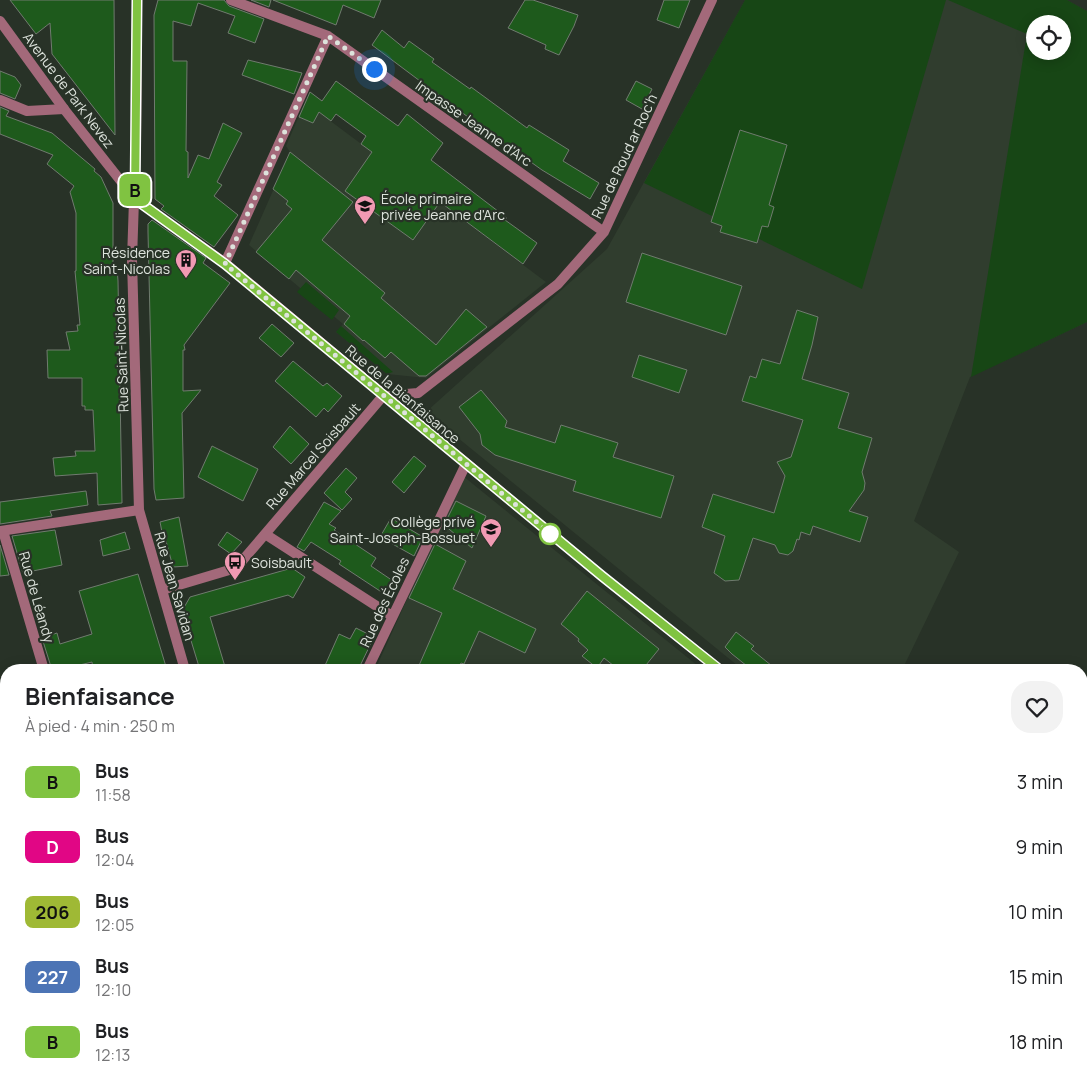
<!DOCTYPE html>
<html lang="fr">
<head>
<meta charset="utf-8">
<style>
	body { margin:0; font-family:Manrope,sans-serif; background:#f2f2f2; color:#202124; height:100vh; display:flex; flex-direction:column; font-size:19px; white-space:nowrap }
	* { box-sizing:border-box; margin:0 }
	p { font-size:16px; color:#757577 }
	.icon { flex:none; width:28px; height:28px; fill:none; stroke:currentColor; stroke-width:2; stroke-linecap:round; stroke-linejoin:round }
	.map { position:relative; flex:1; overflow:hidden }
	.sheet { position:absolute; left:0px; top:664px; width:1088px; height:421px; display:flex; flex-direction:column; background:#fff; border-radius:20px 20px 0 0; box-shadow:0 2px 12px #0003 }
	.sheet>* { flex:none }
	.badge { padding:0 10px; border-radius:8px; font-size:18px; line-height:32px }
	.buttons { position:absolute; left:1026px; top:15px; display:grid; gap:10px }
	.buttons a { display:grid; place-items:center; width:45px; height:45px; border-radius:50%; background:#fff; box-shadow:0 2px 12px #0003; font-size:25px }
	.you { position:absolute; width:25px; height:25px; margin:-12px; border:4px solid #fff; border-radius:50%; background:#1a73e8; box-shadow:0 0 0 8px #1a73e833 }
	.map>.badge { position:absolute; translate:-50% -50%; box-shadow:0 0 0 2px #fff }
	.round { display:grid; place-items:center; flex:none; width:52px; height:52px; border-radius:20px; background:#f2f2f2 }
	.headline { display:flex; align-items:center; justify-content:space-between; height:85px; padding:0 25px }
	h1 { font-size:24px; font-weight:700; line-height:38px }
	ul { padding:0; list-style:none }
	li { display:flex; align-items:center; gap:15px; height:65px; padding:0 25px }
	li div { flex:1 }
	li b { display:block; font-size:19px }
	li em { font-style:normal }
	li .badge { min-width:55px; font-weight:700; text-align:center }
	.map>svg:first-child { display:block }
	.built { fill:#303d2e; fill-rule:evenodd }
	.green { fill:#174615; fill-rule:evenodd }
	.building { fill:#1e5a1c; stroke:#707b6f }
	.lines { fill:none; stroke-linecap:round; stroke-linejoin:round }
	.service { stroke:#a3697a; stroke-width:10 }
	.minor { stroke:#a3697a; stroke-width:10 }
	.tertiary { stroke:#a3697a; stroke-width:10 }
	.line-casing { stroke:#fff; stroke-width:11 }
	.line { stroke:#80c341; stroke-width:8 }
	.walk { stroke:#dde3dc; stroke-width:5; stroke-dasharray:0 9 }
	.stop-dot { fill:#fff; stroke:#80c341; stroke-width:2.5 }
	.labels { text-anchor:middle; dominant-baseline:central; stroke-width:4.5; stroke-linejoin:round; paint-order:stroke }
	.street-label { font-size:14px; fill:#dde3dc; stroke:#283227 }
	.poi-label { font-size:14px; fill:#dde3dc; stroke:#283227; text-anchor:start }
</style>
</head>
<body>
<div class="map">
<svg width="1087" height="1084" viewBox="0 0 1087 1084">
	<rect width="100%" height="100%" fill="#283227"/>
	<path class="built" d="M 745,0 L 1067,0 L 1087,11 L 1087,322 L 970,377 L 914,521 L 959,552 L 902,670 L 844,670 L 836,665 L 823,670 L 743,670 L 426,412 L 607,249 ZM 1035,24 L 1062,24 L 1062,51 L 1035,51 Z
		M 305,102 L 546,282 L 426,378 L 387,374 L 336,332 L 343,324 L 249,245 L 290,152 L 286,146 Z
		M 463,476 L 703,670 L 375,670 Z"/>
	<path class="green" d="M 745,0 L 946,0 L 862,289 L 644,183 Z
		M 948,0 L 1067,0 L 1087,11 L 1087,322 L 971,377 L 1027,34 ZM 1035,24 L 1062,24 L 1062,51 L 1035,51 Z
		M 306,282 L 339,310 L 332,320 L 297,292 Z
		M 341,326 L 393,372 L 387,374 L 336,332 Z"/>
	<path class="building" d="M 10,0 L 114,0 L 115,135 L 52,54 L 50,23 L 36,34 Z
		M 158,0 L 224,0 L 229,6 L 264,19 L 255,43 L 228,33 L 235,16 L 198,3 L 191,26 L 173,21 L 173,61 L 187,61 L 186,151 L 188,152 L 188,178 L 198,155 L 209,159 L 223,123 L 242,133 L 217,182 L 222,185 L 214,196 L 238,215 L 214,247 L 161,209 L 164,206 L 155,199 L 154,15 Z
		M 251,0 L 271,0 L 269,7 Z
		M 273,0 L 381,0 L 374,18 L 343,5 L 336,25 Z
		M 525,0 L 533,0 L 578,15 L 574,26 L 559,55 L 545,49 L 546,45 L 508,28 Z
		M 664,0 L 690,0 L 679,28 L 657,20 Z
		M 382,30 L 404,48 L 409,41 L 434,59 L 432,62 L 470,89 L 471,87 L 527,128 L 529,125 L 569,150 L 563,161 L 599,183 L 590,199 L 542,170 L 521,155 L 520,156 L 372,45 Z
		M 248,60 L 302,73 L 294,94 L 242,75 Z
		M 0,71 L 15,77 L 21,85 L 15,99 L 0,93 Z
		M 336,81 L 398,126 L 407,114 L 443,143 L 431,160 L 507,218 L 505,220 L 537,243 L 523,264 L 440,202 L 413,240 L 345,191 L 372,152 L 361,144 L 366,136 L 336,114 L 331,121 L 319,112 L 313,123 L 299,117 L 310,92 L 322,101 Z
		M 636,81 L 652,89 L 642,109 L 626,100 Z
		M 0,107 L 9,111 L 6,116 L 52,133 L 95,169 L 94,171 L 101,177 L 113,203 L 113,268 L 117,267 L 118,281 L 122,503 L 98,505 L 97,473 L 55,476 L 53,458 L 76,456 L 75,451 L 95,451 L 93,410 L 85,410 L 85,406 L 82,406 L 82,378 L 48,378 L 47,350 L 70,350 L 66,332 L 78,331 L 77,325 L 80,325 L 75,271 L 76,271 L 76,213 L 70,192 L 74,186 L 47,164 L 53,155 L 0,134 Z
		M 740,130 L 787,145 L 769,205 L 774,207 L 768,227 L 762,226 L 757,243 L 720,232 L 722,226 L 711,222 Z
		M 290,152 L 353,202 L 322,240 L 385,293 L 381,298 L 436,345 L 466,309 L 487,327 L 426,376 L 419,376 L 391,352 L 385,358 L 364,340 L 363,341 L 344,324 L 350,316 L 296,270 L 289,279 L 256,252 L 292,209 L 286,204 L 288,201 L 273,189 Z
		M 152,220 L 206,258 L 203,263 L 230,283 L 184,345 L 185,350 L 183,350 L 183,391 L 201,390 L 182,413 L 184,498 L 156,500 L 154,489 L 148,232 L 148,224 Z
		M 642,253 L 742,286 L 726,335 L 626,302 Z
		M 797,310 L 818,317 L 812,345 L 802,379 L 849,393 L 838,428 L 872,438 L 862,472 L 865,483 L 864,490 L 849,511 L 868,517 L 860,542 L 813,526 L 810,535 L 801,532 L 799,540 L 797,539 L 793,551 L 788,555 L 779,553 L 775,545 L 753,538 L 739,580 L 725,581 L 714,573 L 725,536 L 702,527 L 713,494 L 774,513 L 785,476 L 777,462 L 791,457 L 803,420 L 742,401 L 750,376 L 756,378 L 762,359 L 780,364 Z
		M 272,324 L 294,343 L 281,357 L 259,338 Z
		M 639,355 L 687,370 L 679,393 L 632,377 Z
		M 293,361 L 323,386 L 327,383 L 342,396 L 328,412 L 324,408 L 316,417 L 275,381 Z
		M 481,390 L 507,421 L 505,427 L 555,443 L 561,425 L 618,443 L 613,457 L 674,476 L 661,518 L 573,491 L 576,481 L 495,455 L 482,445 L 480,434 L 459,407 Z
		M 290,426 L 309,444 L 291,464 L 273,447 Z
		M 212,446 L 258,469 L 243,501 L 198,477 Z
		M 414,456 L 426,466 L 404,493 L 392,482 Z
		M 346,468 L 357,478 L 345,492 L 352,499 L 342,510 L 324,493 Z
		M 86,491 L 88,505 L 50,511 L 52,516 L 0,524 L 0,502 Z
		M 456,501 L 486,516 L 472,548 L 444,525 Z
		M 324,502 L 341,511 L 329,524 L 336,528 L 334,530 L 376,558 L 371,566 L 396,583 L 380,591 L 339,564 L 341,561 L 311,542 L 304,551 L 297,547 Z
		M 179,517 L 188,566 L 173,567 L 166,541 L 164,542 L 160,522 Z
		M 391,518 L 423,537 L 414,556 L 380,537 Z
		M 55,530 L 62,565 L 23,573 L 12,536 Z
		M 125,532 L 130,549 L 103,556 L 100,540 Z
		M 227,532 L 242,542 L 231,554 L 218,545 Z
		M 435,544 L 466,561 L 453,589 L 536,629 L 525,653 L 479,631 L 464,664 L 461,663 L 457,670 L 417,670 L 442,613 L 409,598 Z
		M 0,545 L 9,575 L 0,576 Z
		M 292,568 L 305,577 L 293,598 L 288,595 L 210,617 L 226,670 L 200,670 L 182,611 L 190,597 Z
		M 138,574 L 167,670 L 93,670 L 92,662 L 59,670 L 52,670 L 42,638 L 57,633 L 60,644 L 92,634 L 79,591 Z
		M 587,591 L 659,649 L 642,670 L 619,670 L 604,658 L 597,668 L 582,656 L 588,650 L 578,641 L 579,639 L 561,624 Z
		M 356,628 L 374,637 L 358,670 L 323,670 L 339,634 L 350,639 Z
		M 736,632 L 754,646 L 751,649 L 777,670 L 752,670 L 732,654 L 725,647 Z"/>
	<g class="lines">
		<path class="service" d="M 0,950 L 6,950
			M 172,1084 L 172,1079"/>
		<path class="minor" d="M 137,0 L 136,139 L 132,260 L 139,510 L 185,670
			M 231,0 L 328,36 L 604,232
			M 0,100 L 27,111 L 64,109
			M 225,263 L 328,36
			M 0,531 L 139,510
			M 3,531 L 44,670
			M 265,534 L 392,616
			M 162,590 L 236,568 L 383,396 L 418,393 L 558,284 L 604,232 L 712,0
			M 367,670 L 466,464
			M 0,884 L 6,885
			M 272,1079 L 272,1084
			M 690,1079 L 701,1084
			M 570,1084 L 570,1079
			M 709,1084 L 715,1079
			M 885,1084 L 886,1079"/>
		<path class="tertiary" d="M 0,21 L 64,109 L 135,199 L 225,263 L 602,576 L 720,670
			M 1081,885 L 1087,887"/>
	</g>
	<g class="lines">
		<g class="line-casing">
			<path id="line" d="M 137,0 L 135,199 L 225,264 L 602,576 L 720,670"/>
		</g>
		<use href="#line" class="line"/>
		<path class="walk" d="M 374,69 L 328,36 L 225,264 L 557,539 L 550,534"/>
	</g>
	<defs>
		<g id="school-pin" transform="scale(1.125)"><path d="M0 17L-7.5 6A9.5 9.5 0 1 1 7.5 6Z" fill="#f19ab3" stroke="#283227"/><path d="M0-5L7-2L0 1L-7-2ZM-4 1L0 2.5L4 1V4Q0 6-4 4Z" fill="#111"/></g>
		<g id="building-pin" transform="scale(1.125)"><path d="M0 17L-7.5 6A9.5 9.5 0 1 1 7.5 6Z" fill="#f19ab3" stroke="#283227"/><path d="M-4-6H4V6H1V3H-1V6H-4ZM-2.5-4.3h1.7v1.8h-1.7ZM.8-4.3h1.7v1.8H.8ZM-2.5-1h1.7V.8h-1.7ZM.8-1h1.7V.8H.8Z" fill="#111"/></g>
		<g id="bus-pin" transform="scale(1.125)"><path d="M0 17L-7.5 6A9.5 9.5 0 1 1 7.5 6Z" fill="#f19ab3" stroke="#283227"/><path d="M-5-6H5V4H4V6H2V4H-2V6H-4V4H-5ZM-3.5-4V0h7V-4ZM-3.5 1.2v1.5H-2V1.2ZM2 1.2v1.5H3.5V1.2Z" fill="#111"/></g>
	</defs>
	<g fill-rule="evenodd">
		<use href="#school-pin" x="365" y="206"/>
		<use href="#building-pin" x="186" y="260"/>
		<use href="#school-pin" x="491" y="529"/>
		<use href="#bus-pin" x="235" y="562"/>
	</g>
	<circle class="stop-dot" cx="550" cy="534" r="10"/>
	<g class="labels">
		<g class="street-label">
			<text transform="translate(69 90) rotate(53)">Avenue de Park Nevez</text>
			<text transform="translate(474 123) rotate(35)">Impasse Jeanne d'Arc</text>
			<text transform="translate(624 156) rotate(-65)">Rue de Roud ar Roc'h</text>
			<text transform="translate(121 355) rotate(-92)">Rue Saint-Nicolas</text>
			<text transform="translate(403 394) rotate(40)">Rue de la Bienfaisance</text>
			<text transform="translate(313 456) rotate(-49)">Rue Marcel Soisbault</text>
			<text transform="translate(175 586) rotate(74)">Rue Jean Savidan</text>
			<text transform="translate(37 597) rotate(74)">Rue de Léandy</text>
			<text transform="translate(384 602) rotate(-65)">Rue des Écoles</text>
		</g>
		<g class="poi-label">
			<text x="381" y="198">École primaire<tspan x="381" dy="16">privée Jeanne d'Arc</tspan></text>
			<text x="170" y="252" text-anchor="end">Résidence<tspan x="170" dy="16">Saint-Nicolas</tspan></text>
			<text x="475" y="521" text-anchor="end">Collège privé<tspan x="475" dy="16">Saint-Joseph-Bossuet</tspan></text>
			<text x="251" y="562">Soisbault</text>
		</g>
	</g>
</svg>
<div class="buttons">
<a><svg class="icon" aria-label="locate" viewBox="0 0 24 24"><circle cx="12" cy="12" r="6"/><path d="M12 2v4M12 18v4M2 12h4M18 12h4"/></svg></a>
</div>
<div class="you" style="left:374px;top:69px"></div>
<b class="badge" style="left:135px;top:190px;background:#80c341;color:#111">B</b>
<section class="sheet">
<div class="headline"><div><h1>Bienfaisance</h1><p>À pied · 4 min · 250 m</p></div><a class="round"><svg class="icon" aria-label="heart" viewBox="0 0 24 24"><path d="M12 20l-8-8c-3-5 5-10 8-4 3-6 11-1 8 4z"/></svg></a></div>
<ul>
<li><span class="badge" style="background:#80c341;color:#111">B</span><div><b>Bus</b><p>11:58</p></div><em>3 min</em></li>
<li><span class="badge" style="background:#e10685;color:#fff">D</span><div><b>Bus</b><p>12:04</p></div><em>9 min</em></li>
<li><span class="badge" style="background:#9fb935;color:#111">206</span><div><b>Bus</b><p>12:05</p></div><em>10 min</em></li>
<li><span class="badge" style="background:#4c74b5;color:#fff">227</span><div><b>Bus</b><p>12:10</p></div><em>15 min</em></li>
<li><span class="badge" style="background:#80c341;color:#111">B</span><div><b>Bus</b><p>12:13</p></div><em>18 min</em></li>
</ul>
</section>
</div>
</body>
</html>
